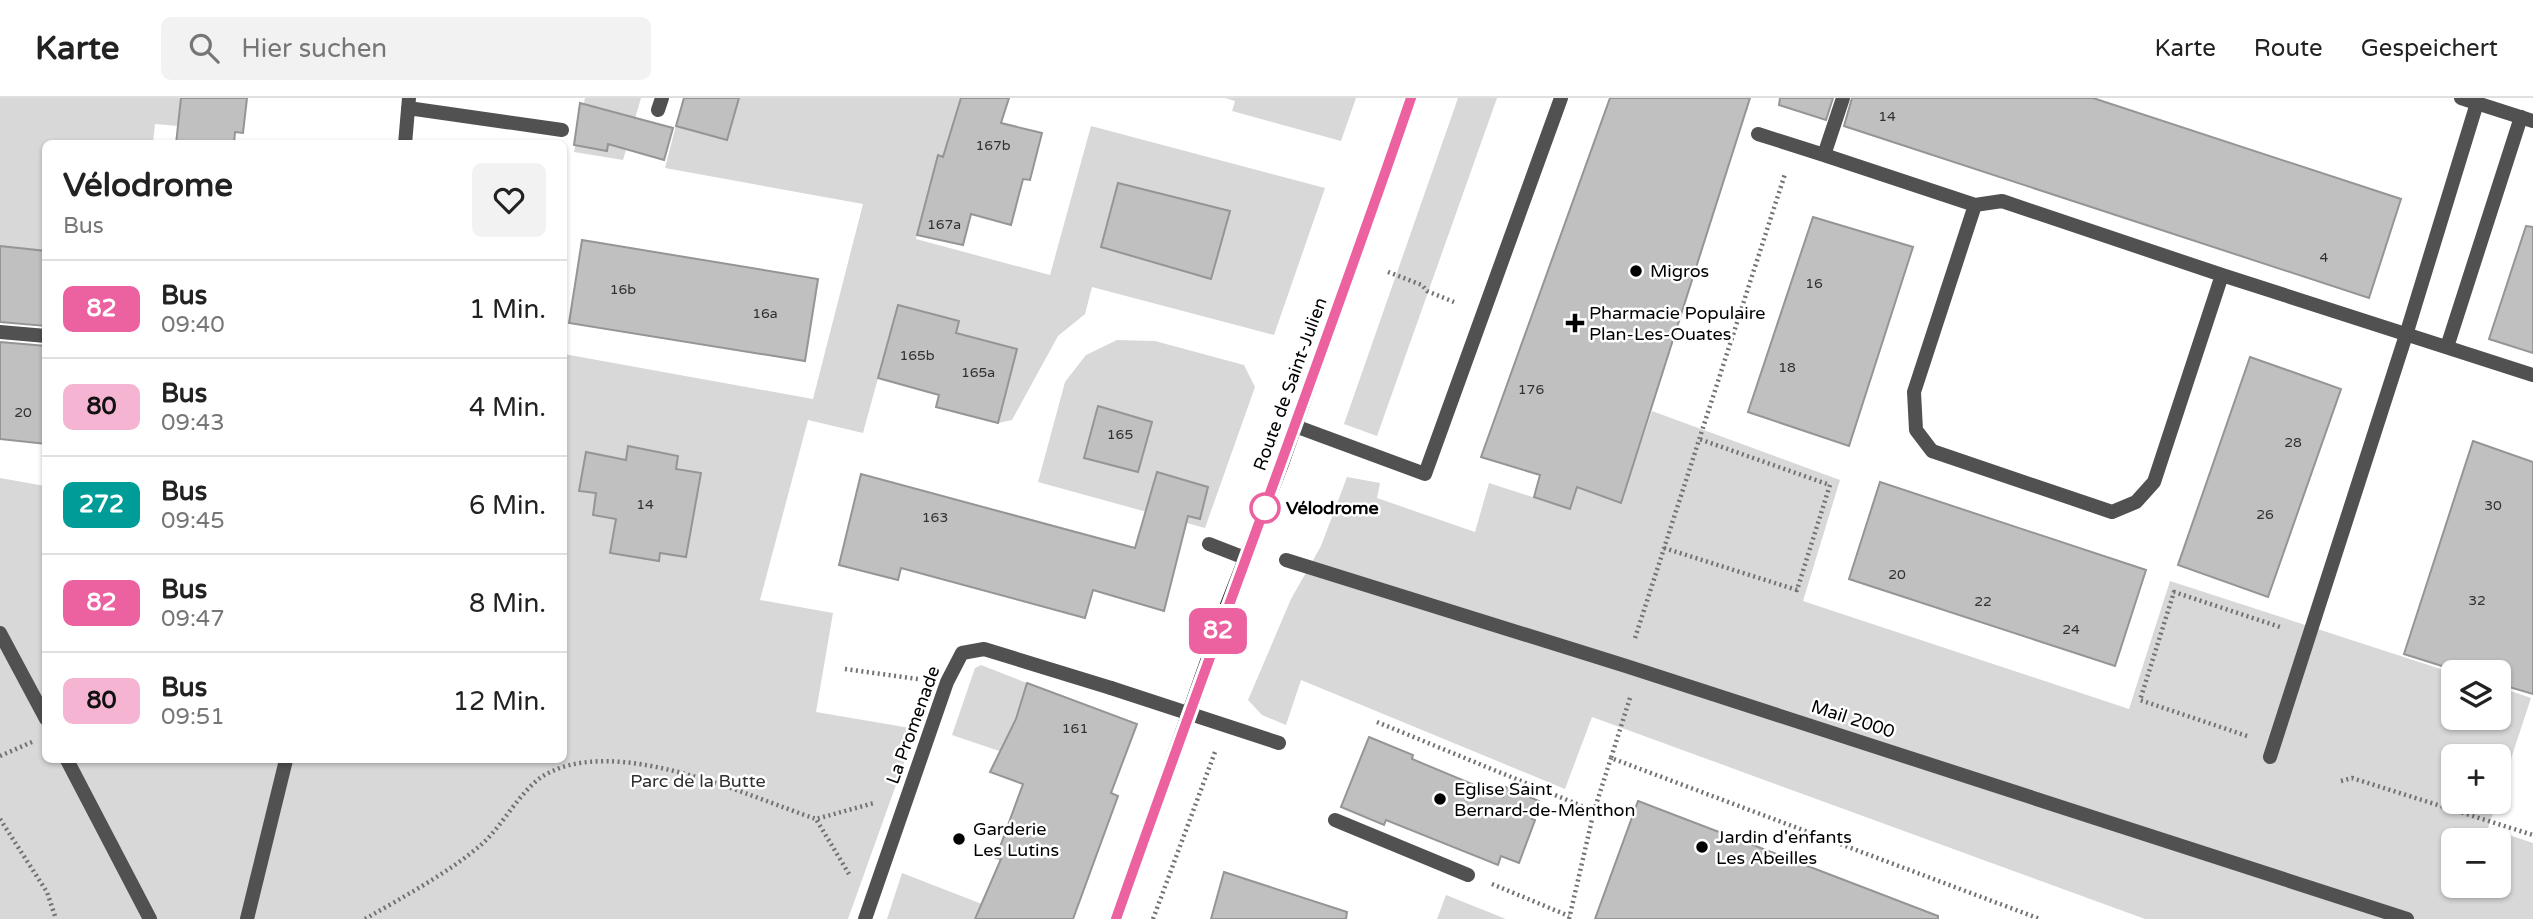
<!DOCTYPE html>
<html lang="de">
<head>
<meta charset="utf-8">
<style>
	body { margin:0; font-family:"Varela Round",sans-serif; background:#f2f2f2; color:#222; height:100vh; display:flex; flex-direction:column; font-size:26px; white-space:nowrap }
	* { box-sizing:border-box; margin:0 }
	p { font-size:23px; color:#767676 }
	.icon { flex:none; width:38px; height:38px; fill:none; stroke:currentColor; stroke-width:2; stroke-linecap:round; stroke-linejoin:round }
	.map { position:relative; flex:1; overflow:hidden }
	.details { position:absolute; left:42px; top:42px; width:525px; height:623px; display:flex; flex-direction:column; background:#fff; border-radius:10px; box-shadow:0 2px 5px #0004 }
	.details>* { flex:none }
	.badge { padding:0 14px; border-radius:10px; font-size:24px; line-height:46px }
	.tools { position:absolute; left:2441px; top:562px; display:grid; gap:14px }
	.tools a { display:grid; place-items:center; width:70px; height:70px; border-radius:10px; background:#fff; box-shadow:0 2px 5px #0004; font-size:35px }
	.map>.badge { position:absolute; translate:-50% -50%; box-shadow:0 0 0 4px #fff }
	.round { display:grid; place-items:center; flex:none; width:74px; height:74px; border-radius:10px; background:#f2f2f2 }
	.headline { display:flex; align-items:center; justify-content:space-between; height:119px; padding:0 21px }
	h1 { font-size:33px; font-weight:800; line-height:52px }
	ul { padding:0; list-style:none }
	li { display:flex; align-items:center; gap:21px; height:98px; padding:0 21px; border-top:2px solid #e0e0e0 }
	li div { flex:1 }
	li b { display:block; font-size:26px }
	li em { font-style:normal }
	li .badge { min-width:77px; font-weight:700; text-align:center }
	header { display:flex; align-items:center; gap:42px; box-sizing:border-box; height:98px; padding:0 35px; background:#fff; border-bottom:2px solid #e0e0e0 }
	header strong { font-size:33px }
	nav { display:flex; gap:38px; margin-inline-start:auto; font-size:24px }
	.search { width:490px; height:63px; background:#f2f2f2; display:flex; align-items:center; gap:18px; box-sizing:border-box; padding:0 24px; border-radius:10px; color:#767676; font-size:26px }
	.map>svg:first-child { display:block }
	.green { fill:#d8d8d8; fill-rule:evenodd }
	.building { fill:#c0c0c0; stroke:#959595; stroke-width:2 }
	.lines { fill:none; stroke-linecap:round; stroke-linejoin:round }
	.path { stroke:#737373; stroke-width:4.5; stroke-dasharray:2 3.5; stroke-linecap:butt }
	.lane { stroke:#515151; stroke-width:14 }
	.street { stroke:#515151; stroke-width:14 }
	.secondary { stroke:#1e1e1e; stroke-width:14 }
	.line-casing { stroke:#fff; stroke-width:16 }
	.line { stroke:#ec619f; stroke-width:10 }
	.poi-dot { fill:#000; stroke:#fff; stroke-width:2.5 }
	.stop-dot { fill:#fff; stroke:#ec619f; stroke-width:3.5 }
	.labels { text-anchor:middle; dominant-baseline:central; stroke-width:5; stroke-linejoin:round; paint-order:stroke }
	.number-label { font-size:14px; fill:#303030 }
	.poi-label { font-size:18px; fill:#000; stroke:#fff; text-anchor:start }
	.street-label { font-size:18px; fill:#000; stroke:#fff }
	.stop-label { font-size:18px; font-weight:bold; fill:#000; stroke:#fff; text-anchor:start }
	.park-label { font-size:18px; fill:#2f2f2f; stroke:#fff }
</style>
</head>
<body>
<header>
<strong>Karte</strong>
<div class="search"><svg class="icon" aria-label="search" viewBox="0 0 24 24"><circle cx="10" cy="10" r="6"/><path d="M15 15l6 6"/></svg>Hier suchen</div>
<nav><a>Karte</a><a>Route</a><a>Gespeichert</a></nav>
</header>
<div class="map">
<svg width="2533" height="821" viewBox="0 0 2533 821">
	<rect width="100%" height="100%" fill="#fff"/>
	<path class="green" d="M 0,0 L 181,0 L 178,28 L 155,26 L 153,45 L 46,46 L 45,153 L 0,148 Z
		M 585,0 L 641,0 L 623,62 L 574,54 Z
		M 683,0 L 961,0 L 944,59 L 938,58 L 916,141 L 1050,177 L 1091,28 L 1325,90 L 1274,237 L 1092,189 L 1085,216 L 1058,238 L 1012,322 L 998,325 L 1016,251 L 956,235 L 959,223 L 898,207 L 863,335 L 808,322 L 760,502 L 833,515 L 816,614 L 916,631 L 848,821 L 0,821 L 0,380 L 45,388 L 46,662 L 564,662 L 564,256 L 813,301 L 863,106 L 665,70 Z
		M 1225,0 L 1356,0 L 1341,43 L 1232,13 L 1235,3 Z
		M 1458,0 L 1497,0 L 1377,338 L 1344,326 Z
		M 1117,242 L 1155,243 L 1244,267 L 1255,289 L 1205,430 L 1038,384 L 1065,284 L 1086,257 Z
		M 1652,313 L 1840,382 L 1803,503 L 2129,611 L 2170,483 L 2453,575 L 2454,620 L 2499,620 L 2499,589 L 2531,600 L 2499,697 L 2499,658 L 2454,658 L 2454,704 L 2497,704 L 2488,730 L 2533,745 L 2533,821 L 2145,821 L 1592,619 L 1565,691 L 1301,582 L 1286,627 L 1262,617 L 1248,602 L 1291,501 L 1321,448 L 1347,379 L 1380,385 L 1377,400 L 1475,434 L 1489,385 L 1570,411 L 1577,389 L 1621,404 ZM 2454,742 L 2499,742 L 2499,788 L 2454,788 Z
		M 981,567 L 1027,585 L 1016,622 L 1002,654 L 952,637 L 975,570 Z
		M 902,775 L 982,806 L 979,821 L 887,821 Z
		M 1446,797 L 1506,821 L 1437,821 Z"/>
	<path class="building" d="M 181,0 L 247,0 L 243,35 L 235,34 L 234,46 L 176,46 Z
		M 684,0 L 739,0 L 727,42 L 676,28 Z
		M 961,0 L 1009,0 L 1001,25 L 1042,35 L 1030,82 L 1023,81 L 1011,127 L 971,116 L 963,147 L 917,137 L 938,57 L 943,59 Z
		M 1610,0 L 1750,0 L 1621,405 L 1577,389 L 1570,411 L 1534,399 L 1540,377 L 1481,359 Z
		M 1780,0 L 1833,0 L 1826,22 L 1779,7 Z
		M 1852,0 L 2093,0 L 2401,101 L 2369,200 L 1844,28 Z
		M 580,5 L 673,30 L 664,62 L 608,46 L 607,53 L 574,47 Z
		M 1118,85 L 1230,113 L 1211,181 L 1101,149 Z
		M 1813,119 L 1913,149 L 1849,348 L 1748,314 Z
		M 2526,128 L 2533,129 L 2533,255 L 2489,241 Z
		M 582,142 L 818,181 L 805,263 L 569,225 Z
		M 0,148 L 46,153 L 46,228 L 0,224 Z
		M 898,207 L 959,223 L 956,235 L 1017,251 L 998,325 L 936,309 L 939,297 L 878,280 Z
		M 0,244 L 46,248 L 46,346 L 0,341 Z
		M 2250,259 L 2341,291 L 2268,499 L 2178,467 Z
		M 1098,308 L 1152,324 L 1138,374 L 1084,360 Z
		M 2473,343 L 2533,364 L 2533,596 L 2499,586 L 2499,574 L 2461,574 L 2404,556 Z
		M 628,348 L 678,358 L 676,371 L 701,375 L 686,459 L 660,455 L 659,463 L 610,455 L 616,421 L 593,417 L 596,395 L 579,393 L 586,354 L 626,362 Z
		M 1157,374 L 1208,389 L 1200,421 L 1188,418 L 1164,513 L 1093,492 L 1085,520 L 901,470 L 898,482 L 839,467 L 861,376 L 1135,450 Z
		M 1880,384 L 2146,472 L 2115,568 L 1849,481 Z
		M 1027,585 L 1137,626 L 1111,695 L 1118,698 L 1073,821 L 975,821 L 1001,761 L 996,760 L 1023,686 L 990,674 L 1016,621 Z
		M 1369,639 L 1413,657 L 1412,661 L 1503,699 L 1506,689 L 1539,703 L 1532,721 L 1535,722 L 1519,765 L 1501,758 L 1498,767 L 1386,722 L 1384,727 L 1341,709 Z
		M 1638,703 L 1938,818 L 1938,821 L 1595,821 Z
		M 1224,774 L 1347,814 L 1346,821 L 1211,821 Z"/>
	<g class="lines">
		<path class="path" d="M 1388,174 L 1422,187 L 1427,193 L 1454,204
			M 1664,450 L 1797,492 L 1830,387 L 1699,341
			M 1635,540 L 1785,76
			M 845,571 L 918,581
			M 1630,600 L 1611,660 L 2040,821
			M 1377,624 L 1594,713
			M 2247,638 L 2140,602 L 2174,494 L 2283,530
			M 0,658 L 32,644
			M 2341,683 L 2352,680 L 2533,737
			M 0,721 L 47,794 L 56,821
			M 849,776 L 816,721 L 874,705
			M 1492,786 L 1569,818
			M 365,821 C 403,799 450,774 482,746 C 503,727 520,693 543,678 C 614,635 745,697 816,721
			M 1153,821 L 1215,654
			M 1569,821 L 1594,713 L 1611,660"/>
		<path class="lane" d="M 1843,0 L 1824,57 L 1975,107 L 2002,103 L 2222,177 L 2154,384 L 2136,404 L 2112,414 L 1932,353 L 1916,332 L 1914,294 L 1975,107
			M 408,10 L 562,32
			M 658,12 L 662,0
			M 1758,36 L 1824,57
			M 405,46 L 409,0
			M 2222,177 L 2533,277
			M 0,234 L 46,238
			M 2406,237 L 2477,5
			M 2447,249 L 2521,19
			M 1295,328 L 1425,376 L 1561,0
			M 1209,446 L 1245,460
			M 1111,590 L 1279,645
			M 1335,722 L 1468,777
			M 247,821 L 286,662"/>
		<path class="street" d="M 2461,0 L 2533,23
			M 1286,462 L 1626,568 L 2407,821
			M 0,535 L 46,621
			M 2270,659 L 2406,237
			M 67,662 L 150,821
			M 865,821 L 947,584 L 962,555 L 984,551 L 1111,590"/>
		<path class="secondary" d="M 1116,821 L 1225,512 L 1282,366 L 1411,0"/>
	</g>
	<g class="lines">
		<g class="line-casing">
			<path id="line" d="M 1116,821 C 1212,547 1317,275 1411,0"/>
		</g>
		<use href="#line" class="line"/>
	</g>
	<g class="poi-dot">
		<circle cx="1636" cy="173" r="7"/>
		<path d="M1571.5 214.5h7v7h7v7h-7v7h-7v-7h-7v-7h7z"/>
		<circle cx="1440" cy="701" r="7"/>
		<circle cx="959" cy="741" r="7"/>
		<circle cx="1702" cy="749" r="7"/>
	</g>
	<circle class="stop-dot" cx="1265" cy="410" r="14"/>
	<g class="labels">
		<g class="number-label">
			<text x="1887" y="18">14</text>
			<text x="993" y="47">167b</text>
			<text x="944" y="126">167a</text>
			<text x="2324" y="159">4</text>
			<text x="1814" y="185">16</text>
			<text x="623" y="191">16b</text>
			<text x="765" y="215">16a</text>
			<text x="917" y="257">165b</text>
			<text x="1787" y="269">18</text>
			<text x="978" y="274">165a</text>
			<text x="1531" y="291">176</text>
			<text x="23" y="314">20</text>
			<text x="1120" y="336">165</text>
			<text x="2293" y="344">28</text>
			<text x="645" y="406">14</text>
			<text x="2493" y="407">30</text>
			<text x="2265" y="416">26</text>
			<text x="935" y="419">163</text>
			<text x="1897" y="476">20</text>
			<text x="2477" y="502">32</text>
			<text x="1983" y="503">22</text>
			<text x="2071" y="531">24</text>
			<text x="1075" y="630">161</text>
		</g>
		<g class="poi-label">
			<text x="1650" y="173">Migros</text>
			<text x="1589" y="215">Pharmacie Populaire<tspan x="1589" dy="21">Plan-Les-Ouates</tspan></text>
			<text x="1454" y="691">Eglise Saint<tspan x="1454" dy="21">Bernard-de-Menthon</tspan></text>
			<text x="973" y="731">Garderie<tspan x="973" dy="21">Les Lutins</tspan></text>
			<text x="1716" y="739">Jardin d'enfants<tspan x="1716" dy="21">Les Abeilles</tspan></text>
		</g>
		<g class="street-label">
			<text transform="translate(1290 286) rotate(-70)">Route de Saint-Julien</text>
			<text transform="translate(1853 621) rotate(18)">Mail 2000</text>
			<text transform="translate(913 627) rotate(-70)">La Promenade</text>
		</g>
		<g class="stop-label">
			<text x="1286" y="410">Vélodrome</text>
		</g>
		<g class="park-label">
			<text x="698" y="683">Parc de la Butte</text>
		</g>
	</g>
</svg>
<div class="tools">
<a><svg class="icon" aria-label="layers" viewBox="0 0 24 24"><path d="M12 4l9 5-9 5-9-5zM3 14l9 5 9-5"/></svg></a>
<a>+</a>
<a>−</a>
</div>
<b class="badge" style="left:1218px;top:533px;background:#ec619f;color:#fff">82</b>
<section class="details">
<div class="headline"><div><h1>Vélodrome</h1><p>Bus</p></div><a class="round"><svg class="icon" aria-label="heart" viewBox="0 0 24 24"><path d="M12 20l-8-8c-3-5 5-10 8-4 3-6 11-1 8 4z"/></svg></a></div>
<ul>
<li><span class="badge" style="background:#ec619f;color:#fff">82</span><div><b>Bus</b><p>09:40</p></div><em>1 Min.</em></li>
<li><span class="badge" style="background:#f5b5d2;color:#111">80</span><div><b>Bus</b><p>09:43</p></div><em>4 Min.</em></li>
<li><span class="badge" style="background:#009c98;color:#fff">272</span><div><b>Bus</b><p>09:45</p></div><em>6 Min.</em></li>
<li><span class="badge" style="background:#ec619f;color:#fff">82</span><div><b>Bus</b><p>09:47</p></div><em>8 Min.</em></li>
<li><span class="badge" style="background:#f5b5d2;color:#111">80</span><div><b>Bus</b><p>09:51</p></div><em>12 Min.</em></li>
</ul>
</section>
</div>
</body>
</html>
